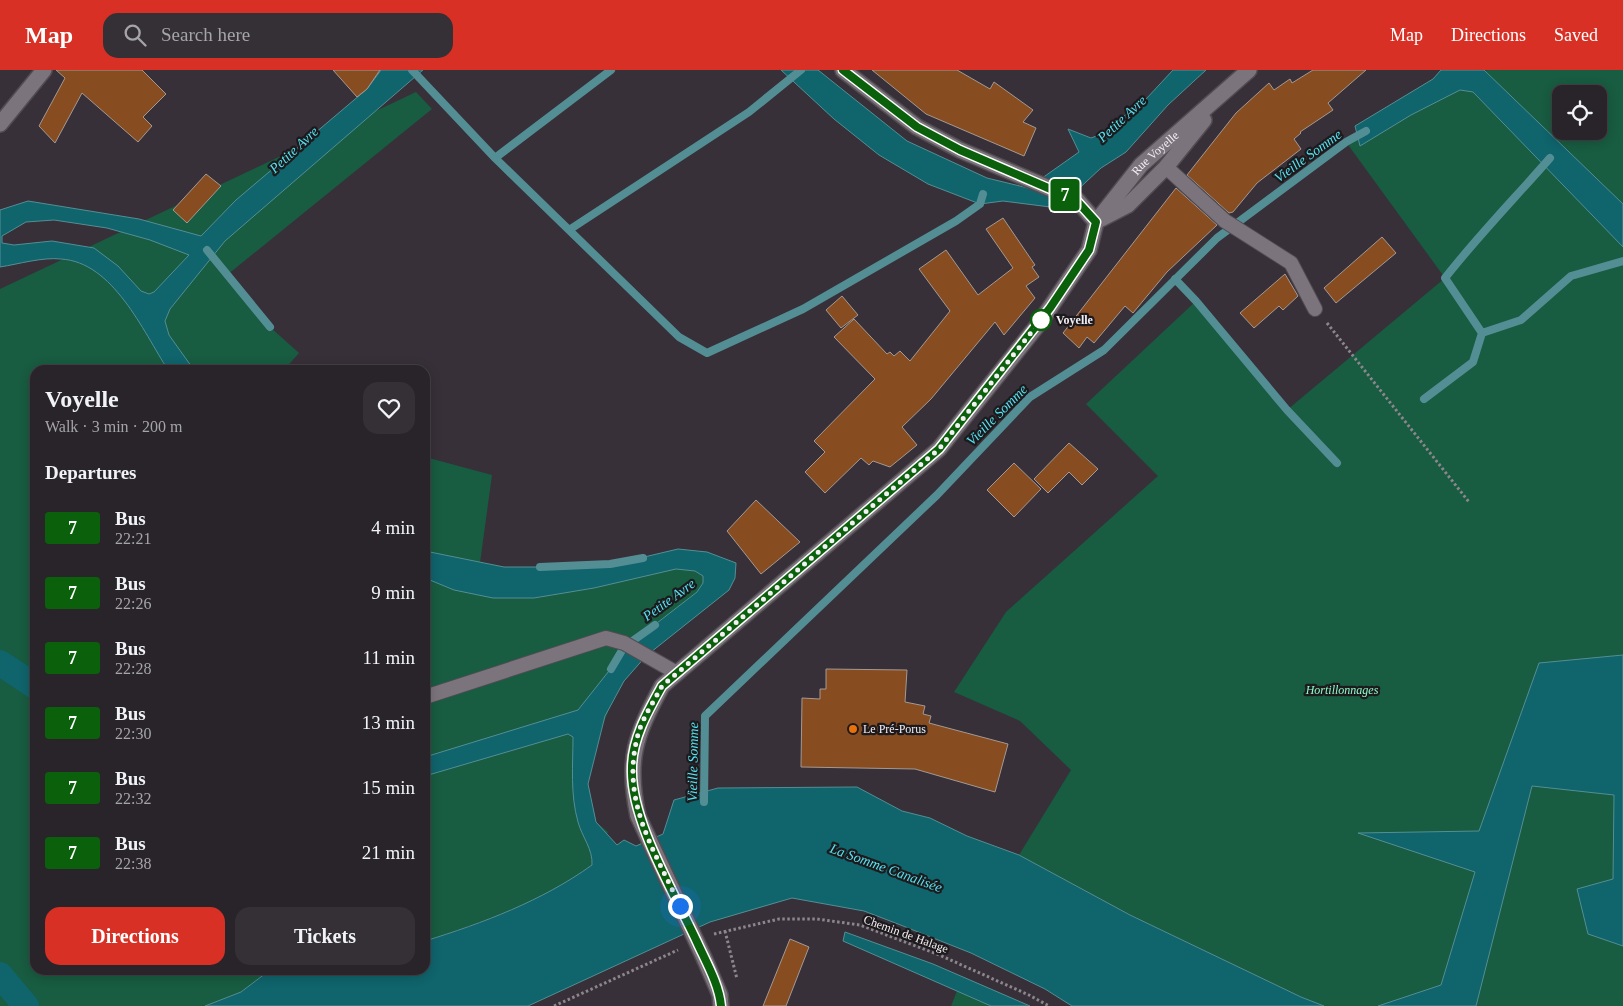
<!DOCTYPE html>
<html lang="en">
<head>
<meta charset="utf-8">
<style>
	body { margin:0; font-family:"Times New Roman",serif; background:#353036; color:#f1f3f6; height:100vh; display:flex; flex-direction:column; font-size:19px; white-space:nowrap }
	* { box-sizing:border-box; margin:0 }
	p { font-size:16px; color:#a5a4a8 }
	.icon { flex:none; width:28px; height:28px; fill:none; stroke:currentColor; stroke-width:2; stroke-linecap:round; stroke-linejoin:round }
	.map { position:relative; flex:1; overflow:hidden }
	.drawer { position:absolute; left:30px; top:295px; width:400px; height:610px; display:flex; flex-direction:column; background:#29242a; border-radius:15px; box-shadow:0 2px 12px #0003,0 0 0 1px #454147 }
	.drawer>* { flex:none }
	.badge { padding:0 10px; border-radius:4px; font-size:18px; line-height:32px }
	.controls { position:absolute; left:1552px; top:15px; display:grid; gap:10px }
	.controls a { display:grid; place-items:center; width:55px; height:55px; border-radius:10px; background:#29242a; box-shadow:0 2px 12px #0003,0 0 0 1px #454147; font-size:25px }
	.you { position:absolute; width:25px; height:25px; margin:-12px; border:4px solid #fff; border-radius:50%; background:#1a73e8; box-shadow:0 0 0 8px #1a73e833 }
	.map>.badge { position:absolute; translate:-50% -50%; box-shadow:0 0 0 2px #fff }
	h2 { padding:0 15px; font-size:19px; line-height:45px }
	.round { display:grid; place-items:center; flex:none; width:52px; height:52px; border-radius:15px; background:#353036 }
	.headline { display:flex; align-items:center; justify-content:space-between; height:85px; padding:0 15px }
	h1 { font-size:24px; font-weight:700; line-height:38px }
	.primary-button { display:flex; gap:10px; margin-top:auto; padding:10px 15px }
	.primary-button a { flex:1; height:58px; border-radius:15px; background:#d93025; color:#fff; font-size:20px; font-weight:700; line-height:58px; text-align:center }
	.primary-button a+a { background:#353036; color:#f1f3f6 }
	ul { padding:0; list-style:none }
	li { display:flex; align-items:center; gap:15px; height:65px; padding:0 15px }
	li div { flex:1 }
	li b { display:block; font-size:19px }
	li em { font-style:normal }
	li .badge { min-width:55px; font-weight:700; text-align:center }
	header { display:flex; align-items:center; gap:30px; box-sizing:border-box; height:70px; padding:0 25px; background:#d93025; color:#fff }
	header strong { font-size:24px }
	nav { display:flex; gap:28px; margin-inline-start:auto; font-size:18px }
	.search { width:350px; height:45px; background:#353036; display:flex; align-items:center; gap:12px; box-sizing:border-box; padding:0 18px; border-radius:15px; color:#a5a4a8; font-size:19px }
	.map>svg:first-child { display:block }
	.green { fill:#185c41; fill-rule:evenodd }
	.water { fill:#10646c; stroke:#548e95; fill-rule:evenodd }
	.lines { fill:none; stroke-linecap:round; stroke-linejoin:round }
	.stream { stroke:#548e95; stroke-width:8 }
	.canal { stroke:#10646c; stroke-width:26 }
	.building { fill:#884c21; stroke:#a49993 }
	.service-casing { stroke:#524c52; stroke-width:16 }
	.minor-casing { stroke:#524c52; stroke-width:18 }
	.tertiary-casing { stroke:#524c52; stroke-width:18 }
	.path { stroke:#8c868d; stroke-width:3; stroke-dasharray:2.5 2.5; stroke-linecap:butt }
	.service { stroke:#7c747c; stroke-width:14 }
	.minor { stroke:#7c747c; stroke-width:15 }
	.tertiary { stroke:#7c747c; stroke-width:15 }
	.tertiary-bridge-casing { stroke:#524c52; stroke-width:18; stroke-linecap:butt }
	.tertiary-bridge { stroke:#7c747c; stroke-width:15 }
	.line-casing { stroke:#fff; stroke-width:11 }
	.line { stroke:#0b610b; stroke-width:8 }
	.walk { stroke:#f4eff4; stroke-width:5; stroke-dasharray:0 9 }
	.stop-dot { fill:#fff; stroke:#0b610b; stroke-width:2.5 }
	.food-dot { fill:#e8710a; stroke:#1d1a1d; stroke-width:2 }
	.labels { text-anchor:middle; dominant-baseline:central; stroke-width:4.5; stroke-linejoin:round; paint-order:stroke }
	.street-label { font-size:12px; fill:#f4eff4; stroke:#1d1a1d }
	.stop-label { font-size:12px; font-weight:bold; fill:#f4eff4; stroke:#1d1a1d; text-anchor:start }
	.park-label { font-size:12px; font-style:italic; fill:#8efbc9; stroke:#1d1a1d }
	.poi-label { font-size:12px; fill:#f4eff4; stroke:#1d1a1d; text-anchor:start }
	.water-label { font-size:14px; font-style:italic; fill:#53e4f3; stroke:#1d1a1d }
</style>
</head>
<body>
<header>
<strong>Map</strong>
<div class="search"><svg class="icon" aria-label="search" viewBox="0 0 24 24"><circle cx="10" cy="10" r="6"/><path d="M15 15l6 6"/></svg>Search here</div>
<nav><a>Map</a><a>Directions</a><a>Saved</a></nav>
</header>
<div class="map">
<svg width="1623" height="936" viewBox="0 0 1623 936">
	<rect width="100%" height="100%" fill="#373038"/>
	<path class="green" d="M 1488,0 L 1623,0 L 1623,936 L 1324,936 L 1301,927 L 1130,845 L 1019,785 L 1071,700 L 1020,651 L 954,622 L 1006,542 L 1158,406 L 1086,334 L 1196,231 L 1287,340 L 1445,208 L 1346,72 L 1469,5 ZM 1561,24 L 1599,24 L 1599,61 L 1561,61 Z
		M 416,22 L 432,39 L 227,205 L 270,257 L 299,283 L 284,300 L 35,300 L 35,900 L 270,900 L 241,922 L 205,936 L 0,936 L 0,219 Z
		M 425,387 L 492,405 L 480,493 L 504,497 L 592,497 L 623,492 L 678,479 L 707,482 L 736,493 L 735,508 L 729,520 L 646,586 L 624,611 L 612,632 L 601,659 L 588,714 L 596,752 L 608,762 C 603,773 599,785 593,794 C 575,820 459,861 425,871 Z
		M 957,921 L 991,936 L 951,936 Z"/>
	<path class="water" d="M 381,0 L 423,0 L 225,171 L 170,239 L 165,251 L 169,265 L 194,300 L 168,300 C 143,261 113,192 61,189 C 42,187 19,194 0,197 L 0,140 L 28,131 L 139,149 L 201,166 L 236,130 L 367,19 ZM 54,150 L 107,158 L 150,170 L 189,185 L 154,222 L 149,224 L 141,221 L 118,196 L 94,178 L 52,171 L 14,175 L 2,173 L 2,166 L 26,152 Z
		M 781,0 L 818,0 L 907,71 L 987,108 L 1028,118 L 1079,82 L 1068,59 L 1091,68 L 1099,65 L 1146,29 L 1173,0 L 1206,0 L 1168,35 L 1126,82 L 1101,98 L 1058,138 L 1003,131 L 980,134 L 928,114 L 879,85 L 834,49 Z
		M 1441,0 L 1484,0 L 1623,134 L 1623,177 L 1473,22 L 1460,20 L 1411,45 L 1360,76 L 1355,56 L 1433,9 Z
		M 678,479 L 707,482 L 736,493 L 735,508 L 729,520 L 646,586 L 624,611 L 605,646 L 588,714 L 596,752 L 617,775 L 624,770 L 636,776 L 663,764 L 674,730 L 718,718 L 857,717 L 902,741 L 930,748 L 967,766 L 1019,785 L 1130,845 L 1301,927 L 1324,936 L 1072,936 L 1045,919 L 971,883 L 898,854 L 864,841 L 792,828 L 710,852 L 528,936 L 205,936 L 241,922 L 270,900 L 425,900 L 425,871 C 483,853 542,831 592,795 C 593,779 582,767 578,752 C 570,724 573,695 573,667 L 568,664 L 425,706 L 425,687 L 578,640 L 620,587 L 644,563 L 697,522 L 703,513 L 703,506 L 695,501 L 676,499 L 594,518 L 534,528 L 493,528 L 454,520 L 425,508 L 425,481 L 504,497 L 592,497 L 623,492 Z
		M 1623,585 L 1623,876 L 1588,864 L 1577,819 L 1613,809 L 1614,725 L 1532,716 L 1476,936 L 1378,936 L 1441,915 L 1475,802 L 1358,763 L 1479,761 L 1539,593 Z
		M 845,862 L 933,894 L 1030,936 L 991,936 L 843,871 Z"/>
	<g class="lines">
		<path class="stream" d="M 412,0 L 495,88 L 679,267 L 707,283 L 803,239 L 956,151 L 980,134 L 983,124
			M 495,88 L 611,0
			M 1550,88 C 1515,128 1478,166 1445,208 L 1482,263 L 1521,250 L 1571,206 L 1623,191
			M 569,160 L 749,42 L 801,0
			M 207,180 L 270,257
			M 1175,209 L 1196,231 L 1287,340 L 1337,393
			M 1424,329 L 1473,292 L 1482,263
			M 540,497 L 610,494 L 643,488
			M 611,599 L 624,577 L 655,555
			M 704,732 L 705,646 L 937,425 L 1030,327 L 1104,280 L 1217,168 L 1346,72 L 1366,61"/>
		<path class="canal" d="M 0,593 L 35,616
			M 0,905 L 26,936"/>
	</g>
	<path class="building" d="M 56,0 L 142,0 L 166,24 L 143,47 L 152,56 L 138,72 L 82,23 L 55,73 L 39,56 L 65,8 Z
		M 333,0 L 380,0 L 367,19 L 357,27 Z
		M 872,0 L 957,0 L 990,19 L 994,12 L 1033,40 L 1023,52 L 1036,58 L 1024,86 L 926,44 Z
		M 1313,0 L 1366,0 L 1328,33 L 1333,40 L 1300,62 L 1301,63 L 1294,69 L 1301,79 L 1257,113 L 1233,142 L 1229,143 L 1187,105 L 1236,43 L 1269,13 L 1274,20 L 1290,9 L 1292,13 Z
		M 206,104 L 221,116 L 187,153 L 173,140 Z
		M 1176,118 L 1217,155 L 1167,202 L 1133,243 L 1125,236 L 1094,273 L 1087,267 L 1079,278 L 1063,263 Z
		M 1003,148 L 1035,195 L 1032,197 L 1039,207 L 1026,216 L 1035,228 L 1004,265 L 995,252 L 931,329 L 902,357 L 917,375 L 890,397 L 873,391 L 869,395 L 861,388 L 825,423 L 805,402 L 825,382 L 814,371 L 875,309 L 834,267 L 854,249 L 887,284 L 890,282 L 894,286 L 900,281 L 910,291 L 950,241 L 919,199 L 946,180 L 978,225 L 1013,198 L 986,159 Z
		M 1382,167 L 1396,183 L 1336,233 L 1324,218 Z
		M 1285,204 L 1298,226 L 1283,240 L 1279,236 L 1254,258 L 1240,243 Z
		M 842,226 L 858,245 L 841,258 L 826,240 Z
		M 1069,373 L 1098,399 L 1082,415 L 1069,402 L 1048,423 L 1034,409 Z
		M 1014,393 L 1041,419 L 1014,447 L 987,420 Z
		M 756,430 L 800,472 L 761,504 L 727,461 Z
		M 826,599 L 907,600 L 905,632 L 925,636 L 923,644 L 931,646 L 929,653 L 1008,674 L 995,722 L 915,699 L 801,697 L 802,628 L 820,629 L 820,619 L 826,619 Z
		M 790,869 L 809,877 L 786,936 L 763,936 Z"/>
	<g class="lines">
		<g class="service-casing">
			<path id="service" d="M 1166,97 L 1225,151 L 1291,193 L 1315,239
				M 425,627 L 606,568 L 624,573 L 677,603"/>
		</g>
		<g class="minor-casing">
			<path id="minor" d="M 843,0 L 917,57 L 960,80 L 1077,130 L 1096,152
				M 0,54 L 44,0"/>
		</g>
		<g class="tertiary-casing">
			<g id="tertiary">
				<path d="M 1101,149 L 1128,135 L 1166,97 L 1204,50"/>
				<path id="s1" d="M 638,746 C 626,690 635,666 662,616 L 939,379 L 1041,251 L 1089,180 L 1096,152 L 1141,95 L 1249,0"/>
				<path d="M 705,890 L 720,925 L 721,936"/>
			</g>
		</g>
		<path class="path" d="M 1327,253 L 1469,432
			M 725,861 L 737,909
			M 714,864 L 779,849 L 817,849 L 860,855 L 937,884 L 1029,925 L 1049,936
			M 554,936 L 678,880"/>
		<use href="#service" class="service"/>
		<use href="#minor" class="minor"/>
		<use href="#tertiary" class="tertiary"/>
		<g class="tertiary-bridge-casing">
			<path id="tertiary-bridge" d="M 638,746 L 705,890"/>
		</g>
		<use href="#tertiary-bridge" class="tertiary-bridge"/>
	</g>
	<g class="lines">
		<g class="line-casing">
			<path id="line" d="M 721,936 C 719,914 706,892 697,872 C 675,824 630,750 632,698 C 632,669 648,641 662,616 L 939,379 L 1050,238 L 1089,180 L 1096,152 L 1076,130 L 960,80 L 917,57 L 843,0"/>
		</g>
		<use href="#line" class="line"/>
		<path class="walk" d="M 680,836 C 653,777 619,729 639,661 C 644,646 654,631 662,616 L 939,379 L 1041,250"/>
	</g>
	<circle class="stop-dot" cx="1041" cy="250" r="10"/>
	<circle class="food-dot" cx="853" cy="659" r="5"/>
	<g class="labels">
		<g class="street-label">
			<text stroke="none"><textPath href="#s1" startOffset="870">Rue Voyelle</textPath></text>
			<text transform="translate(906 864) rotate(20)">Chemin de Halage</text>
		</g>
		<g class="stop-label">
			<text x="1056" y="250">Voyelle</text>
		</g>
		<g class="park-label">
			<text x="1342" y="620">Hortillonnages</text>
		</g>
		<g class="poi-label">
			<text x="863" y="659">Le Pré-Porus</text>
		</g>
		<g class="water-label">
			<text transform="translate(1122 49) rotate(-43)">Petite Avre</text>
			<text transform="translate(294 80) rotate(-43)">Petite Avre</text>
			<text transform="translate(1308 86) rotate(-36)">Vieille Somme</text>
			<text transform="translate(997 345) rotate(-45)">Vieille Somme</text>
			<text transform="translate(669 530) rotate(-36)">Petite Avre</text>
			<text transform="translate(693 692) rotate(-89)">Vieille Somme</text>
			<text transform="translate(886 798) rotate(20)">La Somme Canalisée</text>
		</g>
	</g>
</svg>
<div class="controls">
<a><svg class="icon" aria-label="locate" viewBox="0 0 24 24"><circle cx="12" cy="12" r="6"/><path d="M12 2v4M12 18v4M2 12h4M18 12h4"/></svg></a>
</div>
<div class="you" style="left:680px;top:836px"></div>
<b class="badge" style="left:1065px;top:125px;background:#0b610b;color:#fff">7</b>
<section class="drawer">
<div class="headline"><div><h1>Voyelle</h1><p>Walk · 3 min · 200 m</p></div><a class="round"><svg class="icon" aria-label="heart" viewBox="0 0 24 24"><path d="M12 20l-8-8c-3-5 5-10 8-4 3-6 11-1 8 4z"/></svg></a></div>
<h2>Departures</h2>
<ul>
<li><span class="badge" style="background:#0b610b;color:#fff">7</span><div><b>Bus</b><p>22:21</p></div><em>4 min</em></li>
<li><span class="badge" style="background:#0b610b;color:#fff">7</span><div><b>Bus</b><p>22:26</p></div><em>9 min</em></li>
<li><span class="badge" style="background:#0b610b;color:#fff">7</span><div><b>Bus</b><p>22:28</p></div><em>11 min</em></li>
<li><span class="badge" style="background:#0b610b;color:#fff">7</span><div><b>Bus</b><p>22:30</p></div><em>13 min</em></li>
<li><span class="badge" style="background:#0b610b;color:#fff">7</span><div><b>Bus</b><p>22:32</p></div><em>15 min</em></li>
<li><span class="badge" style="background:#0b610b;color:#fff">7</span><div><b>Bus</b><p>22:38</p></div><em>21 min</em></li>
</ul>
<div class="primary-button"><a>Directions</a><a>Tickets</a></div>
</section>
</div>
</body>
</html>
